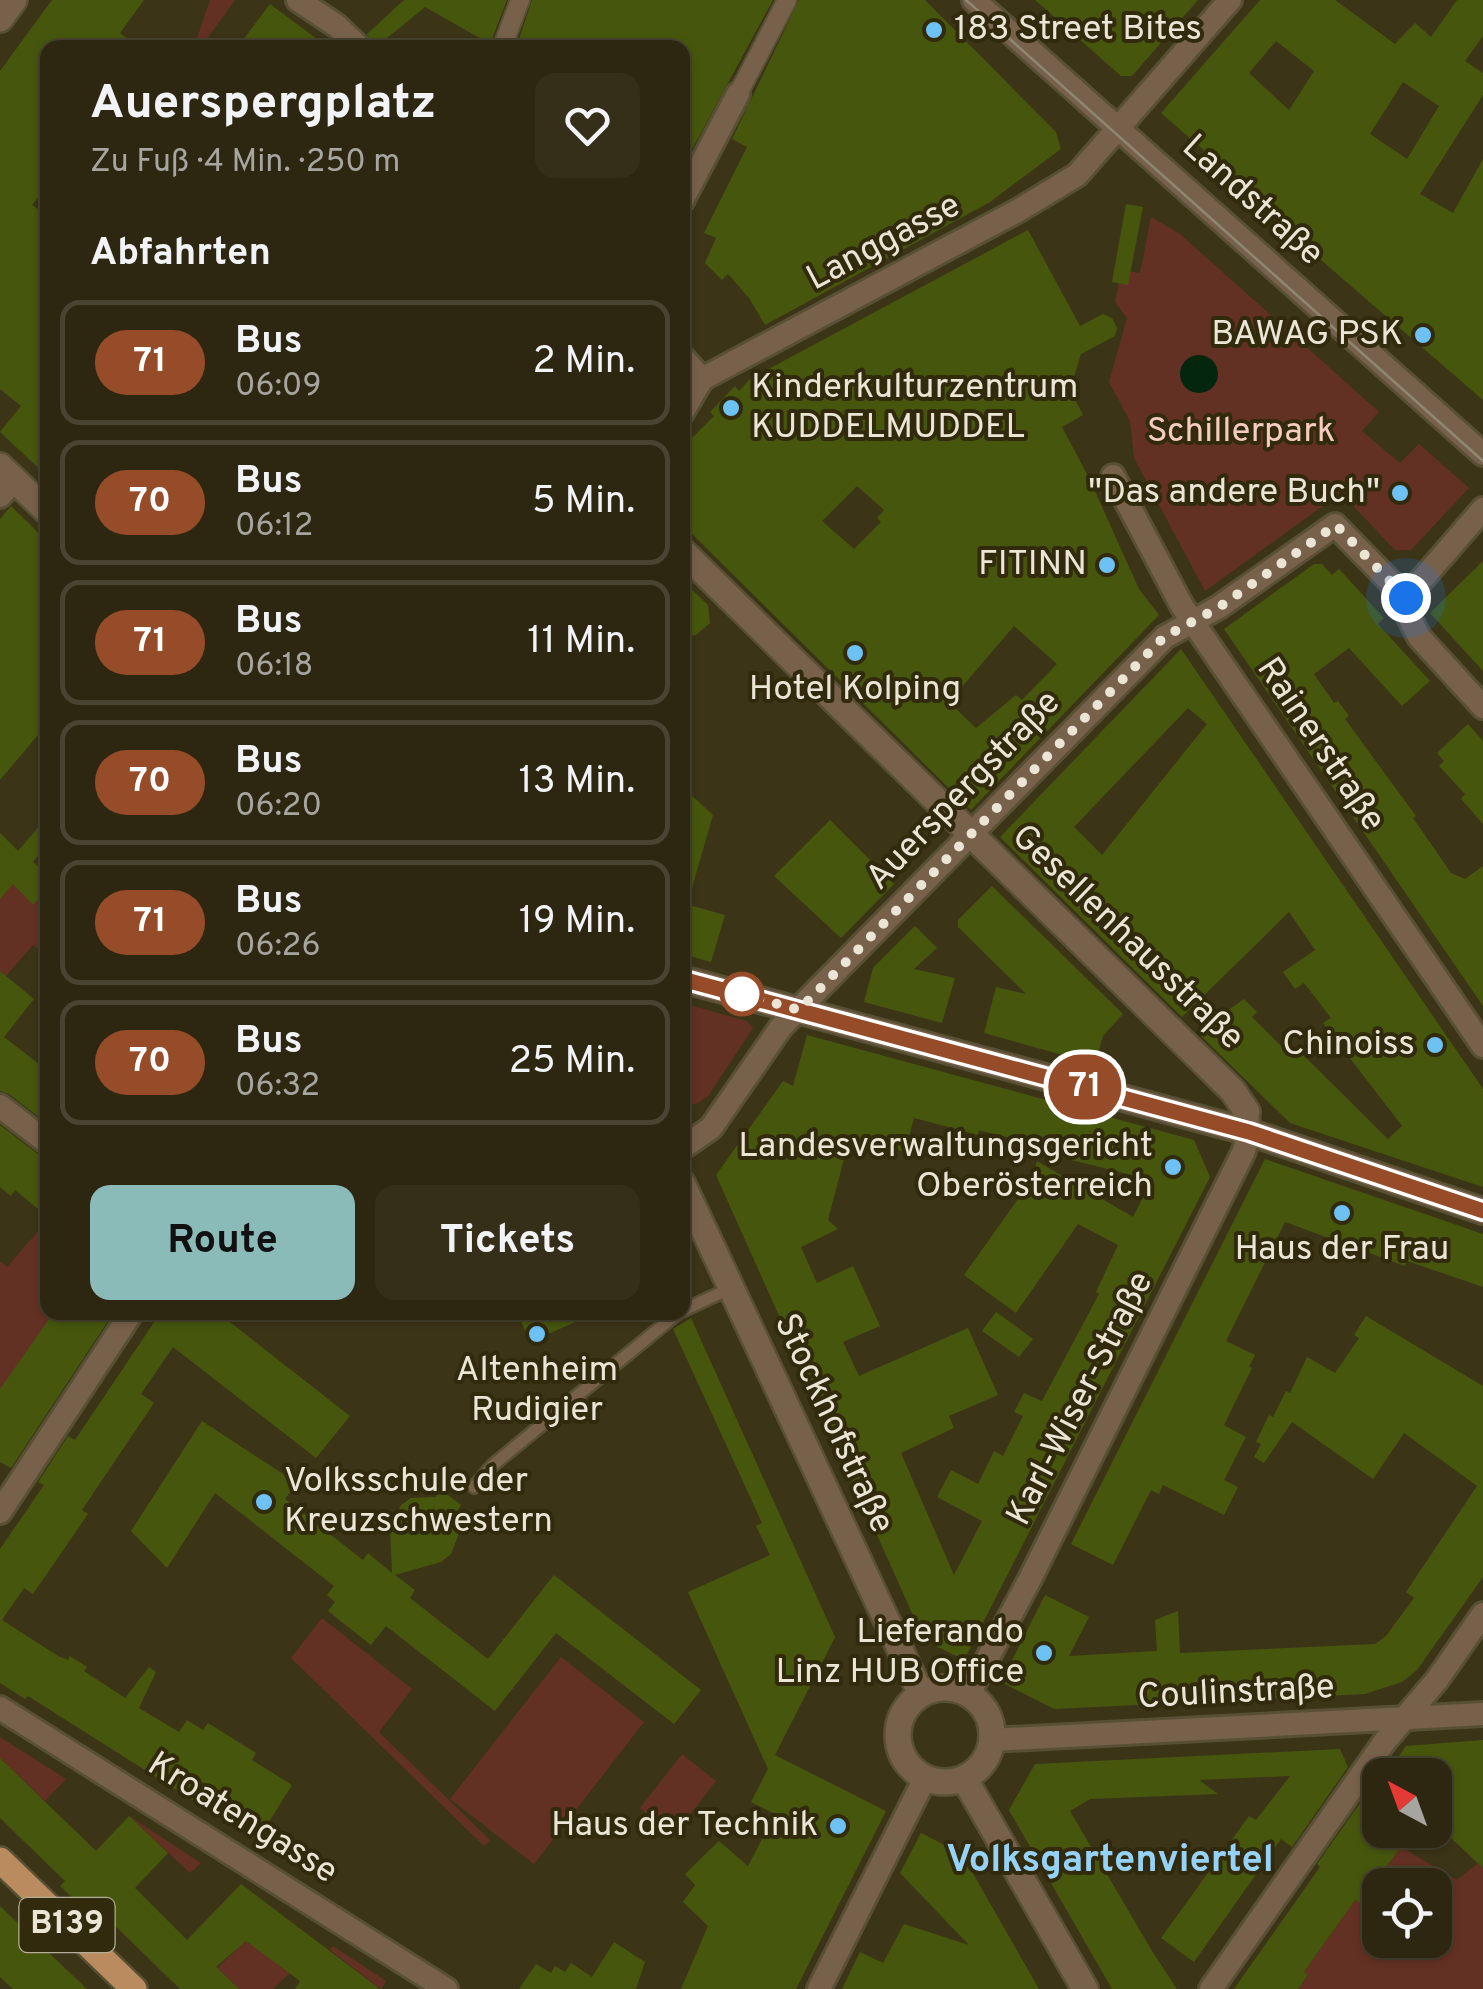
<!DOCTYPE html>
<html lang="de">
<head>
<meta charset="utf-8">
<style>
	body { margin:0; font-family:Overpass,sans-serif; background:#352f1a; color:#f1f3f6; height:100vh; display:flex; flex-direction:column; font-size:38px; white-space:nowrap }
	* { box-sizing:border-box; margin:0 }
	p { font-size:32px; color:#a7a59f }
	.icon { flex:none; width:55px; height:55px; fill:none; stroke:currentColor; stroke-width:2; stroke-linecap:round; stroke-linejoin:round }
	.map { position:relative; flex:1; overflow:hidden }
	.details { position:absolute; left:40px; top:40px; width:650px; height:1280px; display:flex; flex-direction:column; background:#2d2711; border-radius:20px; box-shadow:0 2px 8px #0004,0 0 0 2px #484431 }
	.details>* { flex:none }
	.badge { padding:0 20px; border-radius:32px; font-size:35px; line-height:65px }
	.needle { width:65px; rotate:319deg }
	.controls { position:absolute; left:1362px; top:1758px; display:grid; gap:20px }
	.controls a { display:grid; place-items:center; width:90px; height:90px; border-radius:20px; background:#2d2711; box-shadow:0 2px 8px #0004,0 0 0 2px #484431; font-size:50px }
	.you { position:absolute; width:50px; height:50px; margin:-25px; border:8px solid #fff; border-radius:50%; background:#1a73e8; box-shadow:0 0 0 15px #1a73e833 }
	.map>.badge { position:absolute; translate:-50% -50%; box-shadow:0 0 0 5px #fff }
	h2 { padding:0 50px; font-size:38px; line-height:90px }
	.round { display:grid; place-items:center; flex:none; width:105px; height:105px; border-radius:20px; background:#352f1a }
	.overview { display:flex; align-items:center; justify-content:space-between; height:170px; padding:0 50px }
	h1 { font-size:48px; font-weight:700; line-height:75px }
	.action { display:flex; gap:20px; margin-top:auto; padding:20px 50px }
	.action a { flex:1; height:115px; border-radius:20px; background:#8bbbb9; color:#111; font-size:40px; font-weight:700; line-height:115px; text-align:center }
	.action a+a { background:#352f1a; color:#f1f3f6 }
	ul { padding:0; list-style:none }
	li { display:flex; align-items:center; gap:30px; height:125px; margin:0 20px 15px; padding:0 30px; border:5px solid #484431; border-radius:20px }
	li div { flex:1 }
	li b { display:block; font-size:38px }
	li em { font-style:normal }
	li .badge { min-width:110px; font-weight:700; text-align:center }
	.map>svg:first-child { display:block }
	.green { fill:#633123; fill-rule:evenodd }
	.water { fill:#04260f }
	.building { fill:#46570d; fill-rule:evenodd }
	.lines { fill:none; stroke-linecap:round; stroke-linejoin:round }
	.service-casing { stroke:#585035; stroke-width:16 }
	.pedestrian-casing { stroke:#585035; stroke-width:22 }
	.minor-casing { stroke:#585035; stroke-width:28 }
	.tertiary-casing { stroke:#585035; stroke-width:30 }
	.primary-casing { stroke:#585035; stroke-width:30 }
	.service { stroke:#78614b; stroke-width:11 }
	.pedestrian { stroke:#78614b; stroke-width:18 }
	.minor { stroke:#78614b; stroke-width:22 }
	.tertiary { stroke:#78614b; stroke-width:25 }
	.primary { stroke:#b98b5e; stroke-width:25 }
	.tram { stroke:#8f8871; stroke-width:2.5 }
	.line-casing { stroke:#fff; stroke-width:22 }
	.line { stroke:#964c29; stroke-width:15 }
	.walk { stroke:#eae5d5; stroke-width:10; stroke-dasharray:0 18 }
	.poi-dot { fill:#6ec2f3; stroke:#322a0d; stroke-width:4 }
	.stop-dot { fill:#fff; stroke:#964c29; stroke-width:5 }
	.labels { text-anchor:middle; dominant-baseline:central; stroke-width:8; stroke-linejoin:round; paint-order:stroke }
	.shield { fill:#322a0d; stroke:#b3ad99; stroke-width:2.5 }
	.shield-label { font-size:32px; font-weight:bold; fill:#eae5d5 }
	.poi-label { font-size:35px; fill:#eae5d5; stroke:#322a0d; text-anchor:end }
	.street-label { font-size:35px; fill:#eae5d5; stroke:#322a0d }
	.park-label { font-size:35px; fill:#f7ccc0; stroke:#322a0d }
	.neighbourhood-label { font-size:38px; font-weight:bold; fill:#96d2f7; stroke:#322a0d }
</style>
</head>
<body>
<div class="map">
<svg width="1483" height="1989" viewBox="0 0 1483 1989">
	<rect width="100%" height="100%" fill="#3c3417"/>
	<path class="green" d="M 210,0 L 235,0 L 201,47 L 194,47 Z
		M 1151,217 L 1180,234 L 1379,412 L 1362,431 L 1400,463 L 1419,444 L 1469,488 L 1411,550 L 1395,550 L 1341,493 L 1205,591 L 1134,458 L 1130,421 L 1109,382 L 1127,318 L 1115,302 L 1122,270 L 1140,273 Z
		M 0,871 L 48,888 L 47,955 L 33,945 L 6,976 L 0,971 Z
		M 682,1003 L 747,1021 L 753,1028 L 708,1096 C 700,1102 693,1107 682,1105 Z
		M 47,1221 L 48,1312 L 60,1313 L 0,1390 L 0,1261 L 7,1267 Z
		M 322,1618 L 412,1689 L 379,1732 L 490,1840 L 484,1846 L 291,1658 Z
		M 561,1657 L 644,1722 L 534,1864 L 450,1799 Z
		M 0,1737 L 66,1779 L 45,1801 L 0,1758 Z
		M 682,1754 L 716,1781 L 674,1835 L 640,1808 Z
		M 129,1816 L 201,1863 L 190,1873 Z
		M 1401,1847 L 1457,1880 L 1478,1863 L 1483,1868 L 1483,1989 L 1298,1989 L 1308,1976 L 1304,1972 L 1355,1900 L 1361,1903 ZM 1380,1885 L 1435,1885 L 1435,1940 L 1380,1940 Z
		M 246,1941 L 290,1973 L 273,1989 L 239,1989 L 217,1968 Z
		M 333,1946 L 386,1981 L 381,1989 L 330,1950 Z"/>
	<path class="water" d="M1180 374a19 19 0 1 1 38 0a19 19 0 1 1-38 0Z"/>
	<path class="building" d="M 52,0 L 144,0 L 120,33 L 140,48 L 48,48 L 48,185 L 32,205 L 48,216 L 48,477 L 0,432 L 21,406 L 0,389 L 0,71 Z
		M 404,0 L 507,0 L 490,44 L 425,7 L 375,48 L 367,34 Z
		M 532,0 L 773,0 L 682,168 L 682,48 L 516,48 Z
		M 799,0 L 925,0 L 1056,132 L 1061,149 L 990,202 L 765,325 L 749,298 L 728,274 L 722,280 L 705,263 L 716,238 L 704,233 L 747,147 L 732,139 Z
		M 1035,0 L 1198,0 L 1132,76 L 1121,76 Z
		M 1260,0 L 1335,0 L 1395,44 L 1415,23 L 1431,37 L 1457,0 L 1483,0 L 1483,36 L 1465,61 L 1483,73 L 1483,95 L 1420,194 L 1453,213 L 1483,159 L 1483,400 L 1299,241 L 1303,236 L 1161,113 ZM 1276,41 L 1314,71 L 1289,110 L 1249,73 ZM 1403,82 L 1439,106 L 1407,159 L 1370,134 Z
		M 270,4 L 329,48 L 237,48 Z
		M 1126,204 L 1143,207 L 1128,285 L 1112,282 Z
		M 1028,230 L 1080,326 L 1103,314 L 1112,318 L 1117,328 L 1115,336 L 1081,354 L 1070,390 L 1083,415 L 1062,427 L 1089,478 L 1139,589 L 1159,615 L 971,810 L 682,524 L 682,448 L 714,416 L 710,412 L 735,386 L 739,391 L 750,379 ZM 857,486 L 884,510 L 877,518 L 881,522 L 854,549 L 822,521 ZM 1014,626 L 1057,664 L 1022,700 L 1016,695 L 976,728 L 949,702 Z
		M 11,506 L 48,542 L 48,723 L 0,780 L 0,519 Z
		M 1483,561 L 1483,671 L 1430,613 Z
		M 1314,564 L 1322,564 L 1332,575 L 1339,569 L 1384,618 L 1378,624 L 1430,681 L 1402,706 L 1349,648 L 1314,674 L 1334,703 L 1338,701 L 1349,716 L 1345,719 L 1416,816 L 1413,818 L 1451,873 L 1465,879 L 1483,866 L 1483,1006 L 1224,629 Z
		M 682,580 L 708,605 L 710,623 L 696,635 L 682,636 Z
		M 1181,649 L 1483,1089 L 1483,1187 L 1290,1123 L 1197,1032 L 1244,999 L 1257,1012 L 1252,1017 L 1289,1054 L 1296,1048 L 1388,1139 L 1402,1126 L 1323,1023 L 1331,1018 L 1304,983 L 1295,989 L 1283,972 L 1315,950 L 1289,912 L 1182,1017 L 1000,837 ZM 1188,708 L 1207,724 L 1102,855 L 1074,827 Z
		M 1468,724 L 1483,741 L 1483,824 L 1461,799 L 1465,794 L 1439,766 L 1444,761 L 1437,753 Z
		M 691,795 L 713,815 L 688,902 L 682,901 L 682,801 L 690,807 Z
		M 48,816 L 48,844 L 33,862 L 48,874 L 48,888 L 33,905 L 13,884 L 0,899 L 0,833 L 18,851 Z
		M 830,820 L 894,884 L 841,938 L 774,876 Z
		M 992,886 L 1123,1014 L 1103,1036 L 1095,1064 L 984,1033 L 996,987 L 1026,994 L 958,927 L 958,920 Z
		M 682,903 L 725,915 L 711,962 L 682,954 Z
		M 915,926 L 937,948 L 914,969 L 955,978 L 942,1023 L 864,1002 L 873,968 Z
		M 0,971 L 34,999 L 4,1037 L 48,1071 L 48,1124 L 9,1094 L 0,1091 Z
		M 807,1035 L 1194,1140 L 1210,1177 L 964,1660 L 924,1640 L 716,1175 L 783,1081 L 793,1086 ZM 914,1118 L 978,1135 L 979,1130 L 1040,1146 L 1039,1152 L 1152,1180 L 1133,1217 L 1037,1161 L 1033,1178 L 964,1275 L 1016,1313 L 1078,1224 L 1118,1245 L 1096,1292 L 1099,1294 L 1042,1401 L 1024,1393 L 1014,1412 L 1023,1416 L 1003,1456 L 994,1451 L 978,1484 L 951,1470 L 937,1497 L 982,1521 L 954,1575 L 901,1453 L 954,1428 L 949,1416 L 998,1395 L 968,1328 L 859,1376 L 843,1342 L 880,1326 L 853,1266 L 817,1283 L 801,1247 L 838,1229 L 828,1220 L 850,1136 L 905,1152 Z
		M 0,1125 L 39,1155 L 48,1158 L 48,1217 L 15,1190 L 11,1196 L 0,1187 Z
		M 1265,1159 L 1483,1234 L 1483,1287 L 1407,1261 L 1405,1266 L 1285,1222 L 1226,1341 L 1255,1355 L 1249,1367 L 1252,1368 L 1224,1425 L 1246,1437 L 1224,1480 L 1238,1487 L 1224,1515 L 1163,1485 L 1159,1494 L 1151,1490 L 1113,1565 L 1071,1544 Z
		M 54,1312 L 114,1312 L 11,1468 L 0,1462 L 0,1389 Z
		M 161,1312 L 217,1312 L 350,1416 L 316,1458 L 173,1347 L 141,1394 L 154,1403 L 82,1510 L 88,1514 L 33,1594 L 24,1588 L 2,1620 L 58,1656 L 68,1660 L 70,1656 L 87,1667 L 84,1671 L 125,1698 L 149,1667 L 156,1672 L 139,1708 L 179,1732 L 187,1720 L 203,1730 L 208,1723 L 256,1753 L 252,1760 L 292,1785 L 257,1841 L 28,1696 L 25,1699 L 0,1683 L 0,1549 L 44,1485 L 38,1482 L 68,1436 L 75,1440 Z
		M 517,1312 L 598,1312 L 530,1342 Z
		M 996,1312 L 1033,1339 L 1019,1357 L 982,1331 Z
		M 1366,1316 L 1483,1386 L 1483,1577 L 1417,1670 L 1402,1682 L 1365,1694 L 1054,1709 L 1001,1682 L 1045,1595 L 1089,1617 L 1069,1656 L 1157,1651 L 1155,1620 L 1178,1611 L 1180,1653 L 1375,1644 L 1386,1636 L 1414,1598 L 1406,1592 L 1477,1486 L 1404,1433 L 1373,1479 L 1292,1422 L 1264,1463 L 1254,1457 L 1261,1444 L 1256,1442 L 1269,1415 L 1273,1417 L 1286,1391 L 1290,1393 L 1307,1357 L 1335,1373 L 1359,1338 L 1354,1335 Z
		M 691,1318 L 835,1637 L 775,1755 L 886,1811 L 796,1989 L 681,1989 L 708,1926 L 683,1902 L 695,1885 L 685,1874 L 719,1841 L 748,1866 L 775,1814 L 751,1802 L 768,1769 L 688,1592 L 770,1555 L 756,1526 L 762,1523 L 673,1329 Z
		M 202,1421 L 297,1483 L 285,1499 L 363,1560 L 368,1553 L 392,1573 L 390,1527 L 401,1505 L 411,1498 L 436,1497 L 440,1489 L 461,1505 L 456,1513 L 460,1531 L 451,1554 L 441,1562 L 395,1575 L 415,1590 L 410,1598 L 488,1659 L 554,1575 L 701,1690 L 674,1724 L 556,1633 L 495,1711 L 386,1626 L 371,1645 L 328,1611 L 335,1602 L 327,1595 L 334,1586 L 215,1493 L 167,1568 L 131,1531 Z
		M 1483,1740 L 1483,1868 L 1435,1823 L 1435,1760 L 1425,1775 L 1385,1775 L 1406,1746 Z
		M 1340,1749 L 1348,1767 L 1292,1847 L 1281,1839 L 1194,1962 L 1161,1938 L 1249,1816 L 1256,1820 L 1290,1776 L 1199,1780 L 1218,1794 L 1090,1799 L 1070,1811 L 1152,1951 L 1177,1989 L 1112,1989 L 1009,1810 L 1035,1764 Z
		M 0,1758 L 96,1851 L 129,1816 L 168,1853 L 135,1888 L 187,1940 L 241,1884 L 380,1989 L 295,1989 L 300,1981 L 246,1941 L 216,1967 L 239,1989 L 180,1989 L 107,1918 L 100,1924 L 60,1886 L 65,1881 L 0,1818 Z
		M 1380,1783 L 1380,1832 L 1401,1847 L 1360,1903 L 1355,1900 L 1304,1972 L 1308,1975 L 1298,1989 L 1234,1989 L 1320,1867 L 1317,1864 L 1363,1799 L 1365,1804 Z
		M 921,1833 L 970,1858 L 967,1863 L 1039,1989 L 842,1989 L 860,1952 L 883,1963 L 904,1924 L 969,1945 L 900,1873 Z
		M 0,1906 L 48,1952 L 87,1989 L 13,1989 L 0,1977 Z
		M 614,1942 L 645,1962 L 636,1989 L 519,1989 L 536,1964 L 551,1973 L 555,1966 L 565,1972 L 571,1963 L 592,1977 Z"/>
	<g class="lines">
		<g class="service-casing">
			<path id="service" d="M 682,1311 L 731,1288
				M 474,1487 L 493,1465 L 679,1312"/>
		</g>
		<g class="pedestrian-casing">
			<path id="pedestrian" d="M 502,48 L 520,0
				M 738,94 L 787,0"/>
		</g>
		<g class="minor-casing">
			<path id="minor" d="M 298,0 L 337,26 L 360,48
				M 974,0 L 1483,454
				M 682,201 L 738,94
				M 682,357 L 702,379
				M 682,413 L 702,379 L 1019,210 L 1077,175 L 1230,0
				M 1113,476 L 1182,606 L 1483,1046
				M 0,496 L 14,481
				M 1406,598 L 1483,509
				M 0,1106 L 48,1143
				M 682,1148 L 711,1128 L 781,1027 L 1165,637 L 1219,607 L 1335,525 L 1406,598 L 1409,617 L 1419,637 L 1483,707
				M 0,1512 L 132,1312
				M 968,1695 L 1030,1579 L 1244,1151 L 1249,1132 L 1247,1115
				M 0,1708 L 446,1989
				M 991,1740 L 1483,1714
				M 819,1989 L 925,1778
				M 1211,1989 L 1385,1741 L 1437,1680 L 1483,1614"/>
		</g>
		<g class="tertiary-casing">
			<path id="tertiary" d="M 0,19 L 14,0
				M 0,466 L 48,512
				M 682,551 L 1233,1091 L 1247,1112
				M 682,979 L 1249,1132 L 1483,1211
				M 682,1183 L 921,1694
				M898 1735a47 47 0 1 1 94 0a47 47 0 1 1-94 0Z
				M 964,1778 L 1085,1989"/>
		</g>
		<g class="primary-casing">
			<path id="primary" d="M 0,1860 L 134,1989"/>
		</g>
		<use href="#service" class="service"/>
		<use href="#pedestrian" class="pedestrian"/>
		<use href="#minor" class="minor"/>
		<use href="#tertiary" class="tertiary"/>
		<use href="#primary" class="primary"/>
		<path class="tram" d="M 966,0 L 1483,461"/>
	</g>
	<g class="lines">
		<g class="line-casing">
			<path id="line" d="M 682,979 L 1249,1132 L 1483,1211"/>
		</g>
		<use href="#line" class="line"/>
		<path class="walk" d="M 742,994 L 799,1010 L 1164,637 L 1218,608 L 1336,525 L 1406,598"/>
	</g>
	<g class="poi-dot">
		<circle cx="934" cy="30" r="10"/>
		<circle cx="1423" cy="335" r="10"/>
		<circle cx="731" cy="408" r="10"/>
		<circle cx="1400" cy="493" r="10"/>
		<circle cx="1107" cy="565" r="10"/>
		<circle cx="855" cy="653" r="10"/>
		<circle cx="1435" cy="1045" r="10"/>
		<circle cx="1173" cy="1167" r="10"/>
		<circle cx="1342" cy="1213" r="10"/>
		<circle cx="537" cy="1334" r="10"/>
		<circle cx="264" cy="1502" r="10"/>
		<circle cx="1044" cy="1653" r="10"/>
		<circle cx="838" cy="1826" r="10"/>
	</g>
	<circle class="stop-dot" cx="742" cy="994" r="20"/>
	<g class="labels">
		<rect class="shield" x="19.5" y="1898" width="95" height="54" rx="8"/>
		<g class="shield-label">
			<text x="67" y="1925">B139</text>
		</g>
		<g class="poi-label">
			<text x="954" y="30" text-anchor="start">183 Street Bites</text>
			<text x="1403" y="335">BAWAG PSK</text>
			<text x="751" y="388" text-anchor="start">Kinderkulturzentrum<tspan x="751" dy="40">KUDDELMUDDEL</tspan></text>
			<text x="1380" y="493">"Das andere Buch"</text>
			<text x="1087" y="565">FITINN</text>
			<text x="855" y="690" text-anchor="middle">Hotel Kolping</text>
			<text x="1415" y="1045">Chinoiss</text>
			<text x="1153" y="1147">Landesverwaltungsgericht<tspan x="1153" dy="40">Oberösterreich</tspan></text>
			<text x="1342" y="1250" text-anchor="middle">Haus der Frau</text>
			<text x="537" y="1371" text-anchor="middle">Altenheim<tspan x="537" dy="40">Rudigier</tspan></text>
			<text x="284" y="1482" text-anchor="start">Volksschule der<tspan x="284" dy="40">Kreuzschwestern</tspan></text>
			<text x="1024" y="1633">Lieferando<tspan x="1024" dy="40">Linz HUB Office</tspan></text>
			<text x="818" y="1826">Haus der Technik</text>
		</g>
		<g class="street-label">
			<text transform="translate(1252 201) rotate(42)">Landstraße</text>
			<text transform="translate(884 243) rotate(-28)">Langgasse</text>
			<text transform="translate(1320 745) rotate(56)">Rainerstraße</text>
			<text transform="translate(964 791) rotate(-46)">Auerspergstraße</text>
			<text transform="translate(1127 938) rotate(44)">Gesellenhausstraße</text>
			<text transform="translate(1081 1399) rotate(-63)">Karl-Wiser-Straße</text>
			<text transform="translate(833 1424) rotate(65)">Stockhofstraße</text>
			<text transform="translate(1236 1693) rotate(-3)">Coulinstraße</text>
			<text transform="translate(242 1819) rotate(32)">Kroatengasse</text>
		</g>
		<g class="park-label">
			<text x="1241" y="432">Schillerpark</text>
		</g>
		<g class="neighbourhood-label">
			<text x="1110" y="1861">Volksgartenviertel</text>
		</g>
	</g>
</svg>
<div class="controls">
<a><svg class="needle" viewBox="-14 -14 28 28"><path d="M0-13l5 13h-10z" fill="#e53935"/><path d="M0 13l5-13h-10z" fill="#a7a59f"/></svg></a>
<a><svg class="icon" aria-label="locate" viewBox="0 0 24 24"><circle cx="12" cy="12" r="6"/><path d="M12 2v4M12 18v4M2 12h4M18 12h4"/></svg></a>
</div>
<div class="you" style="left:1406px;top:598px"></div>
<b class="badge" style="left:1085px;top:1087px;background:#964c29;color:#fff">71</b>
<section class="details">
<div class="overview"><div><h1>Auerspergplatz</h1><p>Zu Fuß · 4 Min. · 250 m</p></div><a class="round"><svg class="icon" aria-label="heart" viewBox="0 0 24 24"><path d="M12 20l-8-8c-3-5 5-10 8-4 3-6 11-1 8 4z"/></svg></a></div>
<h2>Abfahrten</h2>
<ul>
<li><span class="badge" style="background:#964c29;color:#fff">71</span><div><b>Bus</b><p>06:09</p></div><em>2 Min.</em></li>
<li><span class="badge" style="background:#964c29;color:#fff">70</span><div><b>Bus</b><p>06:12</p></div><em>5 Min.</em></li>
<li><span class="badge" style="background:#964c29;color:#fff">71</span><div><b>Bus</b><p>06:18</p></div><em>11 Min.</em></li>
<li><span class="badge" style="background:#964c29;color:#fff">70</span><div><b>Bus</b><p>06:20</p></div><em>13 Min.</em></li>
<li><span class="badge" style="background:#964c29;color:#fff">71</span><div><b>Bus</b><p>06:26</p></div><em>19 Min.</em></li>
<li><span class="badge" style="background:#964c29;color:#fff">70</span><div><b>Bus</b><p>06:32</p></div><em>25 Min.</em></li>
</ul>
<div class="action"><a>Route</a><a>Tickets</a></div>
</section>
</div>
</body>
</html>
